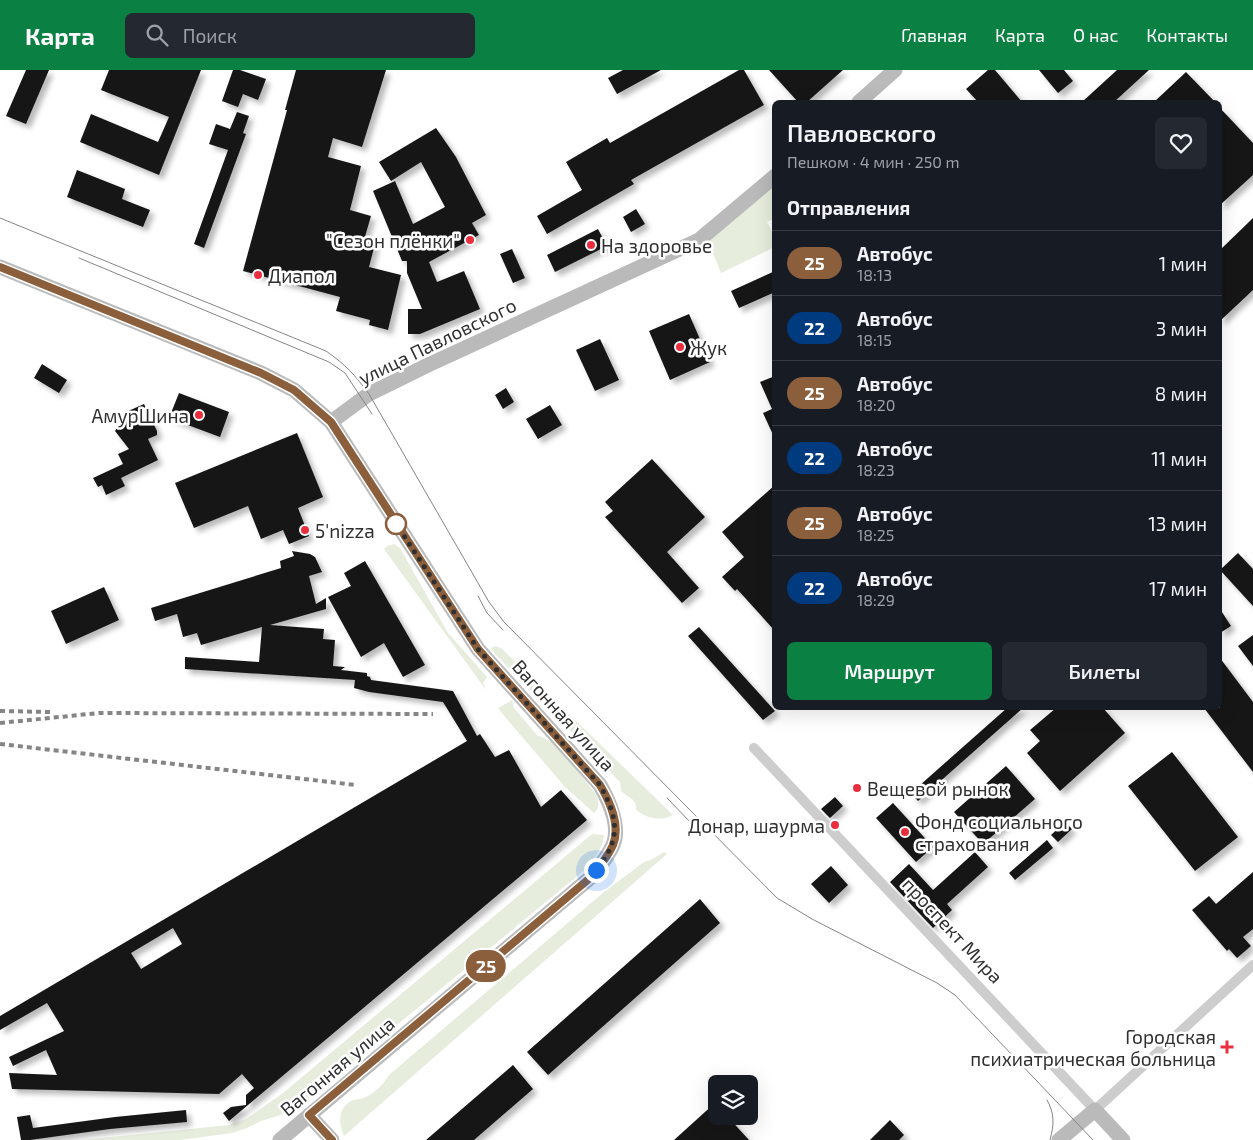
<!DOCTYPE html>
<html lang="ru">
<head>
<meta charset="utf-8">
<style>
	body { margin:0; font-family:"Exo 2",sans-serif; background:#242831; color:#f1f3f6; height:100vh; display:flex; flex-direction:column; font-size:19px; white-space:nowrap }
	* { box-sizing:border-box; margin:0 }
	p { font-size:16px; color:#9ea1a6 }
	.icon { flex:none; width:28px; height:28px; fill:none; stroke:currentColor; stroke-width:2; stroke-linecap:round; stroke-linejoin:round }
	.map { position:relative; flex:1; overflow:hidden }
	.side { position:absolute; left:772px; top:30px; width:450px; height:610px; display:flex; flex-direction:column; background:#171b24; border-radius:8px; box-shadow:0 5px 20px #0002 }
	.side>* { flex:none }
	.badge { padding:0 10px; border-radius:16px; font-size:18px; line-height:32px }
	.fabs { position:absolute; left:708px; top:1005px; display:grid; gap:10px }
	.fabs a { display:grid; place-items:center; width:50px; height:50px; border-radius:8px; background:#171b24; box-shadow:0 5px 20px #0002; font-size:25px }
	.you { position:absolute; width:25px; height:25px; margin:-12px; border:4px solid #fff; border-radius:50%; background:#1a73e8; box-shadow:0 0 0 8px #1a73e833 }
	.map>.badge { position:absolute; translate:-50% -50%; box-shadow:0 0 0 2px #fff }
	h2 { padding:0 15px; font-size:19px; line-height:45px }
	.round { display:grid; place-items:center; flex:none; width:52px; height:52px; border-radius:8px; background:#242831 }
	.head { display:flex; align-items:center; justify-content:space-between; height:85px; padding:0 15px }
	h1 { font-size:24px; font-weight:600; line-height:38px }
	.primary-button { display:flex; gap:10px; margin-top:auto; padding:10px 15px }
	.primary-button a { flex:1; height:58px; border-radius:8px; background:#0b8043; color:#fff; font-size:20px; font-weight:600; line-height:58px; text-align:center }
	.primary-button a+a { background:#242831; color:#f1f3f6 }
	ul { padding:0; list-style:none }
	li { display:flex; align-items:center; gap:15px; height:65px; padding:0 15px; border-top:1px solid #363941 }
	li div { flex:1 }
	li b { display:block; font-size:19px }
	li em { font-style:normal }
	li .badge { min-width:55px; font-weight:700; text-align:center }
	header { display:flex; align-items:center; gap:30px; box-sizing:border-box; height:70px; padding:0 25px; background:#0b8043; color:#fff }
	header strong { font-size:24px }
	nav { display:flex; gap:28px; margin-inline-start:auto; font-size:18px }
	.search { width:350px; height:45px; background:#242831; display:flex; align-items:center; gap:12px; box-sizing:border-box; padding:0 18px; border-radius:8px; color:#9ea1a6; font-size:19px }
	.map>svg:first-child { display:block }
	.green { fill:#e6eddd }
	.building { fill:#171717; fill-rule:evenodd; filter:url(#shadow) }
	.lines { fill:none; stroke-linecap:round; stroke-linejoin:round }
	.street { stroke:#cdcdcd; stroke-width:10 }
	.secondary { stroke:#bababa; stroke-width:15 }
	.tram { stroke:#858585; stroke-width:1 }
	.rail { stroke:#858585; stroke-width:4; stroke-dasharray:5 4; stroke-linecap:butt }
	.line-casing { stroke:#fff; stroke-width:11 }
	.line { stroke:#8b5e3c; stroke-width:8 }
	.walk { stroke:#303030; stroke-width:5; stroke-dasharray:0 9 }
	.poi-dot { fill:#eb2e3e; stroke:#fff; stroke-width:2 }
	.stop-dot { fill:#fff; stroke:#8b5e3c; stroke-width:2.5 }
	.labels { text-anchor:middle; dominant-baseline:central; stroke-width:5; stroke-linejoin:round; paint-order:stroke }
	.poi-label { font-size:19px; fill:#303030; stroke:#fff; text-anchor:start }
	.street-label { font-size:19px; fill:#303030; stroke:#fff }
</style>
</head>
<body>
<header>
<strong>Карта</strong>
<div class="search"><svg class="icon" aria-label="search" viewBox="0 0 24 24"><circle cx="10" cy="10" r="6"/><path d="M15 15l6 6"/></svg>Поиск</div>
<nav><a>Главная</a><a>Карта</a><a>О нас</a><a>Контакты</a></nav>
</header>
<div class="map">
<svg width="1253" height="1070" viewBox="0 0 1253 1070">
	<defs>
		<filter id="shadow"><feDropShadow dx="4.5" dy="4.5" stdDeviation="2.5" flood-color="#0004"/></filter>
	</defs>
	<rect width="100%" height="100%" fill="#fff"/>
	<path class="green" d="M 775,116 L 775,148 L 767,152 L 775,167 L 775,177 L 721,203 L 707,169 Z
		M 394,474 L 400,478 L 448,563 L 487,607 L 483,613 L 486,620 L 384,479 L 387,476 Z
		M 495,576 L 501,578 L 673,745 C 661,752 646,748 636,740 C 637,728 628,728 621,721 L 620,712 L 495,584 L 491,578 Z
		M 512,630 L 514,638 L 537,665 L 556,674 L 596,724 C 599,732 600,737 594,743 L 565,717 L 505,647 L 498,638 Z
		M 592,764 L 604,765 C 603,778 595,787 587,798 L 293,1041 L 261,1051 L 247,1058 L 232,1063 L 180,1070 L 82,1070 L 229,1055 L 246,1049 L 283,1023 Z
		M 664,782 L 667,784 L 344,1066 C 338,1054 338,1038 351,1031 C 355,1029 359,1030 363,1028 C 373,1025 384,1014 389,1005 L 604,822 L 644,792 L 651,790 Z"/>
	<path class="building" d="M 26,0 L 49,0 L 26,54 L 6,46 Z
		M 109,0 L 201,0 L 159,105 L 80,72 L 91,44 L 158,72 L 169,47 L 101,20 Z
		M 233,0 L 240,0 L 266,9 L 258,30 L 243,24 L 238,37 L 222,31 Z
		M 296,0 L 386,0 L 362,77 L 333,68 L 328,87 L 361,96 L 350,140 L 371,146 L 364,170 L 375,174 L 369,197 L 401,205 L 388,260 L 369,255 L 370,250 L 336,241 L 340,227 L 243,201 L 287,40 L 285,40 Z
		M 623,0 L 661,0 L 617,24 L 608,8 Z
		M 739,0 L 744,0 L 764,35 L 631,110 L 634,114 L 547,164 L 537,146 L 582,120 L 566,92 L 607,68 L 610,73 Z
		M 769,0 L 843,0 L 807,32 L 798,32 Z
		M 988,0 L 995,0 L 1022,32 L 978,32 L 966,19 Z
		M 1039,0 L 1064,0 L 1073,11 L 1058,23 Z
		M 1117,0 L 1149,0 L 1114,32 L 1082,32 Z
		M 1186,2 L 1215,32 L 1154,32 Z
		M 1220,38 L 1253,73 L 1253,105 L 1220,135 Z
		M 237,42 L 249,46 L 243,63 L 246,64 L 204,178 L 194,174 L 228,80 L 209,74 L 216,54 L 230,59 Z
		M 436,58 L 456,87 L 486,145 L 472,153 L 479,165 L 429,192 L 437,212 L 464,201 L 480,239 L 420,264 L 408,264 L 408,239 L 422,239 L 407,203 L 407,191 L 402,191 L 373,121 L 395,111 L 413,154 L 445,137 L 421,92 L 391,111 L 379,92 Z
		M 77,100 L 125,119 L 122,129 L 150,140 L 143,157 L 67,127 Z
		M 636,139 L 645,154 L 631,162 L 623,147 Z
		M 1253,148 L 1253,220 L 1220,251 L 1220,180 Z
		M 598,159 L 607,176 L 555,202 L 547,185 Z
		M 512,179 L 525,208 L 513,213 L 500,184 Z
		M 775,201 L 775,222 L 739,238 L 731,221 Z
		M 689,244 L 710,292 L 670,310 L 649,261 Z
		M 600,269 L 619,310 L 595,321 L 576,280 Z
		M 42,294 L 67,310 L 59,323 L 34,308 Z
		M 775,306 L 775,369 L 763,343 L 772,339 L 760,312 Z
		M 506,318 L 514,332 L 503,339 L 495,325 Z
		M 179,323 L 229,342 L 220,367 L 169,348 Z
		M 144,334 L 157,361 L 157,365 L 148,369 L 158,390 L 121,408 L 125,416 L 106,425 L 102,415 L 98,417 L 93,408 L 123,394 L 118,384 L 129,379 L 115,361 L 126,342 Z
		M 550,335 L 562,355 L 538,369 L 526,349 Z
		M 297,363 L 323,427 L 298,438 L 309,466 L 289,474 L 283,460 L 261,469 L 248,436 L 194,458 L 175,413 Z
		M 652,389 L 705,447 L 667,482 L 699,518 L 682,533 L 605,447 L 613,441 L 605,432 Z
		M 775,415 L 775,561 L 737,519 L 735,521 L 722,507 L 744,487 L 722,462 Z
		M 292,481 L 310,484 L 315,487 L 322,502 L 309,506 L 316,534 L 326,528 L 326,539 L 270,555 L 324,559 L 323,569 L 335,570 L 333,596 L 345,597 L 341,600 L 367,603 L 367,606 L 370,607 L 371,610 L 453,621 L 477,666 L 480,664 L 495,687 L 509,680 L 541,737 L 561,720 L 587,750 L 229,1051 L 223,1043 L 231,1037 L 246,1035 L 246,1025 L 254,1018 L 242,1004 L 219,1024 L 12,1019 L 9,1003 L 57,1005 L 46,980 L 13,996 L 9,987 L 64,961 L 47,933 L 0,960 L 0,946 L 467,671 L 443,632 L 369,622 L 354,618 L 355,610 L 185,599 L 185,587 L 259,592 L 262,557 L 201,575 L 197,563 L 183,567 L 177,544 L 155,551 L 151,538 L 281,498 L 280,491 L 294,486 ZM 173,858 L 182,874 L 141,899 L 131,883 Z
		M 1238,483 L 1253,499 L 1253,536 L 1220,500 Z
		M 365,491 L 425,595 L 403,607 L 384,573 L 361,587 L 328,527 L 351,516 L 344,503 Z
		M 104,517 L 119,550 L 66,574 L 51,541 Z
		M 1220,539 L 1231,556 L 1220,563 Z
		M 699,557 L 775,641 L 763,650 L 688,566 Z
		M 1253,565 L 1253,596 L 1238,576 Z
		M 1220,588 L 1253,632 L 1253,702 L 1204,638 L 1220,638 Z
		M 1007,638 L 1023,638 L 918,731 L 911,723 Z
		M 1056,638 L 1103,638 L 1125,663 L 1060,721 L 1027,683 L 1040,671 L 1030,660 Z
		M 1172,682 L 1238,767 L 1195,801 L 1128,716 Z
		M 1006,696 L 1035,729 L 983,774 L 954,742 Z
		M 835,727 L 843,736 L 830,748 L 821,739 Z
		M 893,733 L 933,777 L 916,792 L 876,748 Z
		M 1065,752 L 1072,759 L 1058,772 L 1051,765 Z
		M 1047,770 L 1053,778 L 1015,810 L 1009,803 Z
		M 975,782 L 988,797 L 947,834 L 952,840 L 933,858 L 890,812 L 909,794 L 933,820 Z
		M 831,796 L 848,815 L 829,833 L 811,814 Z
		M 1253,802 L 1253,859 L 1243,867 L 1251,876 L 1237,888 L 1229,879 L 1227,881 L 1192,840 L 1209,826 L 1216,834 Z
		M 700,829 L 720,853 L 548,1005 L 527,982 Z
		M 513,995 L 533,1019 L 474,1070 L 426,1070 Z
		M 716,1032 L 716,1046 L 727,1046 L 749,1070 L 674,1070 Z
		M 186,1040 L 187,1052 L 110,1059 L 30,1070 L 21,1070 L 17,1047 L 30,1045 L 33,1058 L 115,1047 Z
		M 890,1050 L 904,1065 L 899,1070 L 870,1070 Z"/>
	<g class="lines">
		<path class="street" d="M 754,678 L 1095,1040 L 1253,895"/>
		<path class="secondary" d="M 859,32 L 895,0
			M 0,197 L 261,303 L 294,320 L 331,352 L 478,579 L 600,715 C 609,731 621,756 613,775 C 608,787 598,798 590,808 L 280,1070
			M 331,352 L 369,324 L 428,295 L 699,170 L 775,106
			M 1095,1040 L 1123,1070
			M 309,1045 L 332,1070
			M 1059,1070 L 1095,1040"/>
		<path class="tram" d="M 0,148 L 326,281 C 346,295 355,305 369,324 L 489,532 L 504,552 L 777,828 L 812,849 L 937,913 L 955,925 L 1093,1070
			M 79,188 L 329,292 L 345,303 L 372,344
			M 478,526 L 487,543 L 503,560
			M 667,728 L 693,755
			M 1047,1030 C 1055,1044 1054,1055 1050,1070"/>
		<path class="rail" d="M 0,641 L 51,642
			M 0,653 L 99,643 L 433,644
			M 0,674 L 356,715"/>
	</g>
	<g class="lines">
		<g class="line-casing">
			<path id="line" d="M 0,197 L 261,303 L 294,320 L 331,352 L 478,579 L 600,715 C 610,732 621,755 613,775 C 608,787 598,798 590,808 L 309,1045 L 332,1070"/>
		</g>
		<use href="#line" class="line"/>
		<path class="walk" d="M 396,454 L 393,449 L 478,579 L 600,715 C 618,748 622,769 596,800"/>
	</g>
	<g class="poi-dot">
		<circle cx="470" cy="170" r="5"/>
		<circle cx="591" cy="175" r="5"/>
		<circle cx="258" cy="205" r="5"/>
		<circle cx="680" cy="277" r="5"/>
		<circle cx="199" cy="345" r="5"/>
		<circle cx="305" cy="460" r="5"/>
		<circle cx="857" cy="718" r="5"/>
		<circle cx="835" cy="755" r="5"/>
		<circle cx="905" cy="762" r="5"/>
		<path d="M1224.5 969.5h5v5h5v5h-5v5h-5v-5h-5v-5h5z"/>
	</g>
	<circle class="stop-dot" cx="396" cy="454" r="10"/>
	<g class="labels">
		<g class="poi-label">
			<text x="460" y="170" text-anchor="end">"Сезон плёнки"</text>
			<text x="601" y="175">На здоровье</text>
			<text x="268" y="205">Диапол</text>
			<text x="690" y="277">Жук</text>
			<text x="189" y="345" text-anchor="end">АмурШина</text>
			<text x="315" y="460">5'nizza</text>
			<text x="867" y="718">Вещевой рынок</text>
			<text x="915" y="751">Фонд социального<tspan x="915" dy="22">страхования</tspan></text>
			<text x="825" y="755" text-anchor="end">Донар, шаурма</text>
			<text x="1216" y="966" text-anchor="end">Городская<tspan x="1216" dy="22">психиатрическая больница</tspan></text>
		</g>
		<g class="street-label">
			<text transform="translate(437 271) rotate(-26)">улица Павловского</text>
			<text transform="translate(564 645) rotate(48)">Вагонная улица</text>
			<text transform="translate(953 860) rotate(47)">проспект Мира</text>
			<text transform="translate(337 996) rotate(-40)">Вагонная улица</text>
		</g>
	</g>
</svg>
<div class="fabs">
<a><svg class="icon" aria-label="layers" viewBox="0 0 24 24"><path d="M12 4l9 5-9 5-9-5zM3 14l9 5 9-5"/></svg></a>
</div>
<div class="you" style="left:596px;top:800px"></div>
<b class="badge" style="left:486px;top:896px;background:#8b5e3c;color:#fff">25</b>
<section class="side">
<div class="head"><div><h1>Павловского</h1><p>Пешком · 4 мин · 250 m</p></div><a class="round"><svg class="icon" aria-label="heart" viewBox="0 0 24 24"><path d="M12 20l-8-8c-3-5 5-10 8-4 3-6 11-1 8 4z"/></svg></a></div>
<h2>Отправления</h2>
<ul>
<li><span class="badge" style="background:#8b5e3c;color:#fff">25</span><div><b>Автобус</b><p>18:13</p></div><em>1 мин</em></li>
<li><span class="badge" style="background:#003b80;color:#fff">22</span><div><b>Автобус</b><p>18:15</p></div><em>3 мин</em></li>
<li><span class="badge" style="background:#8b5e3c;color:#fff">25</span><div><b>Автобус</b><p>18:20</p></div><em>8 мин</em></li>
<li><span class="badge" style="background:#003b80;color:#fff">22</span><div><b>Автобус</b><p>18:23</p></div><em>11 мин</em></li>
<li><span class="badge" style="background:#8b5e3c;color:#fff">25</span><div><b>Автобус</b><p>18:25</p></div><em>13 мин</em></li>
<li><span class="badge" style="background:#003b80;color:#fff">22</span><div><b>Автобус</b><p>18:29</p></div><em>17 мин</em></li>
</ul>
<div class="primary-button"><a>Маршрут</a><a>Билеты</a></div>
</section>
</div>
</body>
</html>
